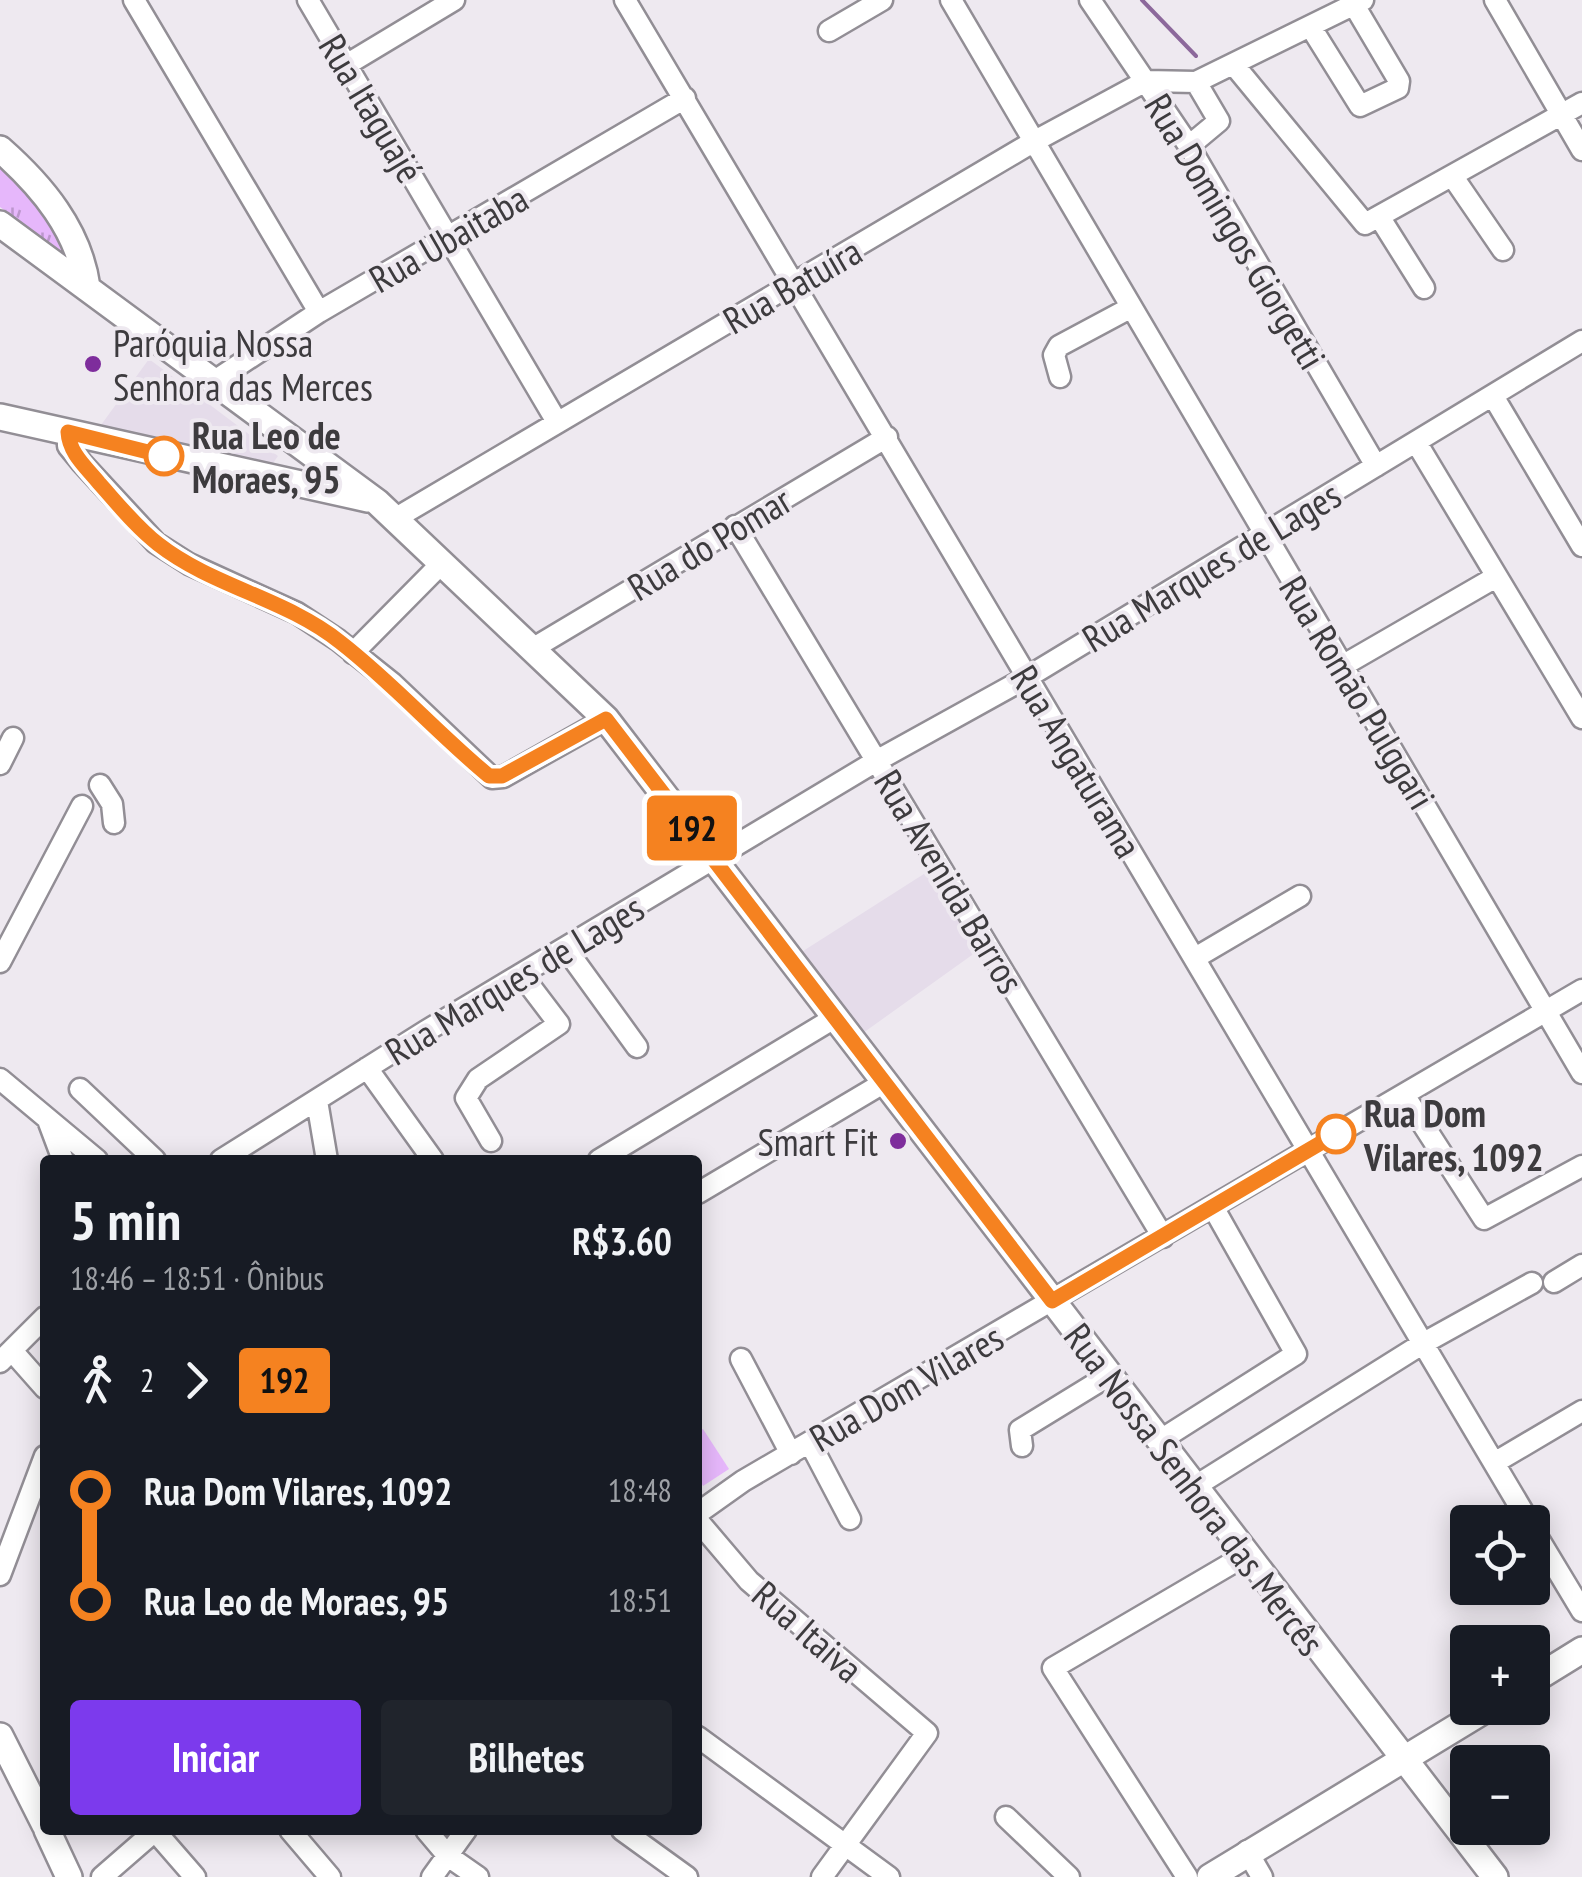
<!DOCTYPE html>
<html lang="pt">
<head>
<meta charset="utf-8">
<style>
	body { margin:0; font-family:"PT Sans Narrow",sans-serif; background:#20242c; color:#f1f3f6; height:100vh; display:flex; flex-direction:column; font-size:38px; white-space:nowrap }
	* { box-sizing:border-box; margin:0 }
	p { font-size:32px; color:#9ea1a6 }
	.icon { flex:none; width:55px; height:55px; fill:none; stroke:currentColor; stroke-width:2; stroke-linecap:round; stroke-linejoin:round }
	.map { position:relative; flex:1; overflow:hidden }
	.details { position:absolute; left:40px; top:1155px; width:662px; height:680px; display:flex; flex-direction:column; background:#171b24; border-radius:10px; box-shadow:0 5px 25px #0003 }
	.details>* { flex:none }
	.badge { padding:0 20px; border-radius:8px; font-size:35px; line-height:65px }
	.tools { position:absolute; left:1450px; top:1505px; display:grid; gap:20px }
	.tools a { display:grid; place-items:center; width:100px; height:100px; border-radius:10px; background:#171b24; box-shadow:0 5px 25px #0003; font-size:50px }
	.map>.badge { position:absolute; translate:-50% -50%; box-shadow:0 0 0 5px #fff }
	.legs { display:flex; align-items:center; gap:15px; height:110px; padding:0 30px; font-size:32px }
	.legs p { margin-inline-start:auto }
	.overview { display:flex; align-items:center; justify-content:space-between; height:170px; padding:0 30px }
	h1 { font-size:55px; font-weight:700; line-height:75px }
	.primary-button { display:flex; gap:20px; margin-top:auto; padding:20px 30px }
	.primary-button a { flex:1; height:115px; border-radius:10px; background:#7c3aed; color:#fff; font-size:40px; font-weight:700; line-height:115px; text-align:center }
	.primary-button a+a { background:#20242c; color:#f1f3f6 }
	ul { padding:0 30px; list-style:none }
	li { display:flex; align-items:center; gap:35px; height:110px; font-size:38px }
	li i { display:grid; place-items:center; width:15px; height:100%; margin:0 12px; background:currentColor }
	li i::after { content:''; width:25px; height:25px; margin:-12px; border:8px solid; border-radius:50%; background:#171b24 }
	li p { margin-inline-start:auto }
	li:first-child i { background:linear-gradient(#0000 50%,currentColor 0) }
	li:last-child i { background:linear-gradient(currentColor 50%,#0000 0) }
	.map>svg:first-child { display:block }
	.built { fill:#e5dcea }
	.grass { fill:url(#grass-tufts) }
	.garden { fill:#e6b7fb }
	.lines { fill:none; stroke-linecap:round; stroke-linejoin:round }
	.stream { stroke:#8c689b; stroke-width:4 }
	.minor-casing { stroke:#928e95; stroke-width:25 }
	.major-casing { stroke:#928e95; stroke-width:30 }
	.minor { stroke:#fff; stroke-width:20 }
	.major { stroke:#fff; stroke-width:25 }
	.line-1-casing { stroke:#fff; stroke-width:22 }
	.line-1 { stroke:#f58220; stroke-width:15 }
	.poi-dot { fill:#7e2d9c; stroke:#eee9f0; stroke-width:4 }
	.stop-1-dot { fill:#fff; stroke:#f58220; stroke-width:5 }
	.labels { text-anchor:middle; dominant-baseline:central; stroke-width:8; stroke-linejoin:round; paint-order:stroke }
	.street-label { font-size:38px; fill:#3d3b3e; stroke:#eee9f0 }
	.poi-label { font-size:38px; fill:#3d3b3e; stroke:#eee9f0; text-anchor:start }
	.stop-label { font-size:38px; font-weight:bold; fill:#3d3b3e; stroke:#eee9f0; text-anchor:start }
</style>
</head>
<body>
<div class="map">
<svg width="1582" height="1877" viewBox="0 0 1582 1877">
	<defs>
		<pattern id="grass-tufts" width="24" height="20" patternUnits="userSpaceOnUse" patternTransform="scale(2.5)"><rect width="24" height="20" fill="#e6b7fb"/><path d="M3 7l-1-3M5 7V3M7 7l1-3M15 17l-1-3M17 17v-4M19 17l1-3" fill="none" stroke="#bc96cd"/></pattern>
	</defs>
	<rect width="100%" height="100%" fill="#eee9f0"/>
	<path class="built" d="M 149,359 L 278,456 L 269,469 L 101,425 Z
		M 927,872 L 979,950 L 863,1033 L 800,953 Z"/>
	<path class="grass" d="M 0,161 L 36,202 L 74,262 L 0,207 Z"/>
	<path class="garden" d="M 703,1429 L 729,1469 L 703,1486 L 698,1477 L 698,1432 Z"/>
	<g class="lines">
		<path class="stream" d="M 1142,0 L 1196,56"/>
		<g class="minor-casing">
			<path id="minor" d="M 134,0 L 319,312
				M 308,0 L 557,422
				M 625,0 L 1529,1522
				M 951,0 L 1582,1073
				M 1090,0 L 1189,146 L 1376,466
				M 1495,0 L 1582,150
				M 1312,29 L 1360,106 L 1398,88 L 1399,81 L 1354,5
				M 829,31 L 882,0
				M 346,65 L 454,0
				M 1234,65 L 1365,224 L 1582,103
				M 1196,82 L 1363,0
				M 1189,146 L 1219,121 L 1196,82
				M 1453,177 L 1503,250
				M 1380,218 L 1424,288
				M 1060,377 L 1054,355 L 1059,346 L 1130,308
				M 213,382 L 319,312 L 685,98
				M 1493,396 L 1582,546
				M 68,432 L 68,446 L 82,463 L 156,543 L 189,564 L 297,613 L 338,640 L 392,683 L 492,778 L 503,777 L 606,719
				M 1416,442 L 1582,718
				M 396,518 L 1033,142 L 1146,81 L 1196,82
				M 735,526 L 1163,1237
				M 532,649 L 887,437
				M 353,653 L 441,564
				M 1342,666 L 1496,577
				M 0,764 L 13,738
				M 100,785 L 112,804 L 114,823
				M 566,949 L 637,1047
				M 1195,958 L 1300,896
				M 0,962 L 82,806
				M 367,1068 L 433,1160
				M 0,1079 L 97,1160
				M 80,1089 L 155,1160
				M 1404,1095 L 1484,1219 L 1582,1166
				M 317,1101 L 327,1160
				M 48,1120 L 63,1160
				M 491,1141 L 466,1098 L 478,1079 L 559,1024 L 521,974
				M 221,1160 L 426,1031 L 878,760 L 1026,678 L 1582,341
				M 599,1160 L 836,1017
				M 698,1193 L 885,1082
				M 1554,1282 L 1582,1265
				M 14,1353 L 45,1388
				M 741,1359 L 791,1454
				M 0,1362 L 45,1317
				M 1159,1441 L 1296,1354 L 1213,1207
				M 810,1443 L 850,1519
				M 1022,1446 L 1020,1430 L 1108,1376
				M 1494,1463 L 1582,1411
				M 1194,1487 L 1422,1344 L 1532,1283
				M 698,1513 L 743,1481 L 1582,990
				M 698,1521 L 749,1581 L 927,1733 L 822,1877
				M 1532,1528 L 1582,1611
				M 0,1575 L 45,1456
				M 698,1737 L 889,1877
				M 1006,1817 L 1069,1877
				M 290,1830 L 330,1877
				M 426,1830 L 448,1856 L 478,1877
				M 622,1830 L 687,1877
				M 155,1831 L 195,1877
				M 1247,1851 L 1262,1877
				M 102,1877 L 156,1830
				M 432,1877 L 466,1830
				M 1187,1877 L 1053,1668 L 1246,1555"/>
		</g>
		<g class="major-casing">
			<path id="major" d="M 0,149 C 42,186 79,230 87,287
				M 0,224 L 377,502 L 606,719 L 1495,1877
				M 0,417 L 368,499
				M 1532,1681 L 1582,1650
				M 0,1736 L 45,1825
				M 47,1830 L 69,1877
				M 1210,1877 L 1488,1708"/>
		</g>
		<use href="#minor" class="minor"/>
		<use href="#major" class="major"/>
	</g>
	<g class="lines">
		<g class="line-1-casing">
			<path id="line-1" d="M 164,456 L 68,432 C 69,453 86,467 99,483 C 117,503 136,527 158,544 C 213,587 285,598 340,642 C 393,683 437,733 489,776 L 502,776 L 606,719 L 1052,1301 L 1336,1134"/>
		</g>
		<use href="#line-1" class="line-1"/>
	</g>
	<g class="poi-dot">
		<circle cx="93" cy="364" r="10"/>
		<circle cx="898" cy="1141" r="10"/>
	</g>
	<g class="stop-1-dot">
		<circle cx="164" cy="456" r="18"/>
		<circle cx="1336" cy="1134" r="18"/>
	</g>
	<g class="labels">
		<g class="street-label">
			<text transform="translate(372 108) rotate(59)">Rua Itaguajé</text>
			<text transform="translate(1236 231) rotate(59)">Rua Domingos Giorgetti</text>
			<text transform="translate(448 238) rotate(-30)">Rua Ubaitaba</text>
			<text transform="translate(792 285) rotate(-30)">Rua Batuíra</text>
			<text transform="translate(709 543) rotate(-31)">Rua do Pomar</text>
			<text transform="translate(1211 566) rotate(-31)">Rua Marques de Lages</text>
			<text transform="translate(1358 692) rotate(59)">Rua Romão Pulggari</text>
			<text transform="translate(1077 761) rotate(59)">Rua Angaturama</text>
			<text transform="translate(950 881) rotate(59)">Rua Avenida Barros</text>
			<text transform="translate(514 979) rotate(-31)">Rua Marques de Lages</text>
			<text transform="translate(906 1387) rotate(-30)">Rua Dom Vilares</text>
			<text transform="translate(1195 1489) rotate(53)">Rua Nossa Senhora das Mercês</text>
			<text transform="translate(808 1631) rotate(41)">Rua Itaiva</text>
		</g>
		<g class="poi-label">
			<text x="113" y="342">Paróquia Nossa<tspan x="113" dy="44">Senhora das Merces</tspan></text>
			<text x="878" y="1141" text-anchor="end">Smart Fit</text>
		</g>
		<g class="stop-label">
			<text x="192" y="434">Rua Leo de<tspan x="192" dy="44">Moraes, 95</tspan></text>
			<text x="1364" y="1112">Rua Dom<tspan x="1364" dy="44">Vilares, 1092</tspan></text>
		</g>
	</g>
</svg>
<div class="tools">
<a><svg class="icon" aria-label="locate" viewBox="0 0 24 24"><circle cx="12" cy="12" r="6"/><path d="M12 2v4M12 18v4M2 12h4M18 12h4"/></svg></a>
<a>+</a>
<a>−</a>
</div>
<b class="badge" style="left:692px;top:828px;background:#f58220;color:#111">192</b>
<section class="details">
<div class="overview"><div><h1>5 min</h1><p>18:46 – 18:51 · Ônibus</p></div><b>R$3.60</b></div>
<div class="legs"><svg class="icon" aria-label="walk" viewBox="0 0 24 24"><circle cx="13" cy="4" r="2"/><path d="M13 8l-2 6 4 7M11 14l-3 7M7 12l3-4h3l4 4"/></svg>2<svg class="icon" aria-label="forward" viewBox="0 0 24 24"><path d="M9 5l7 7-7 7"/></svg><b class="badge" style="background:#f58220;color:#111">192</b></div>
<ul>
<li><i style="color:#f58220"></i><b>Rua Dom Vilares, 1092</b><p>18:48</p></li>
<li><i style="color:#f58220"></i><b>Rua Leo de Moraes, 95</b><p>18:51</p></li>
</ul>
<div class="primary-button"><a>Iniciar</a><a>Bilhetes</a></div>
</section>
</div>
</body>
</html>
